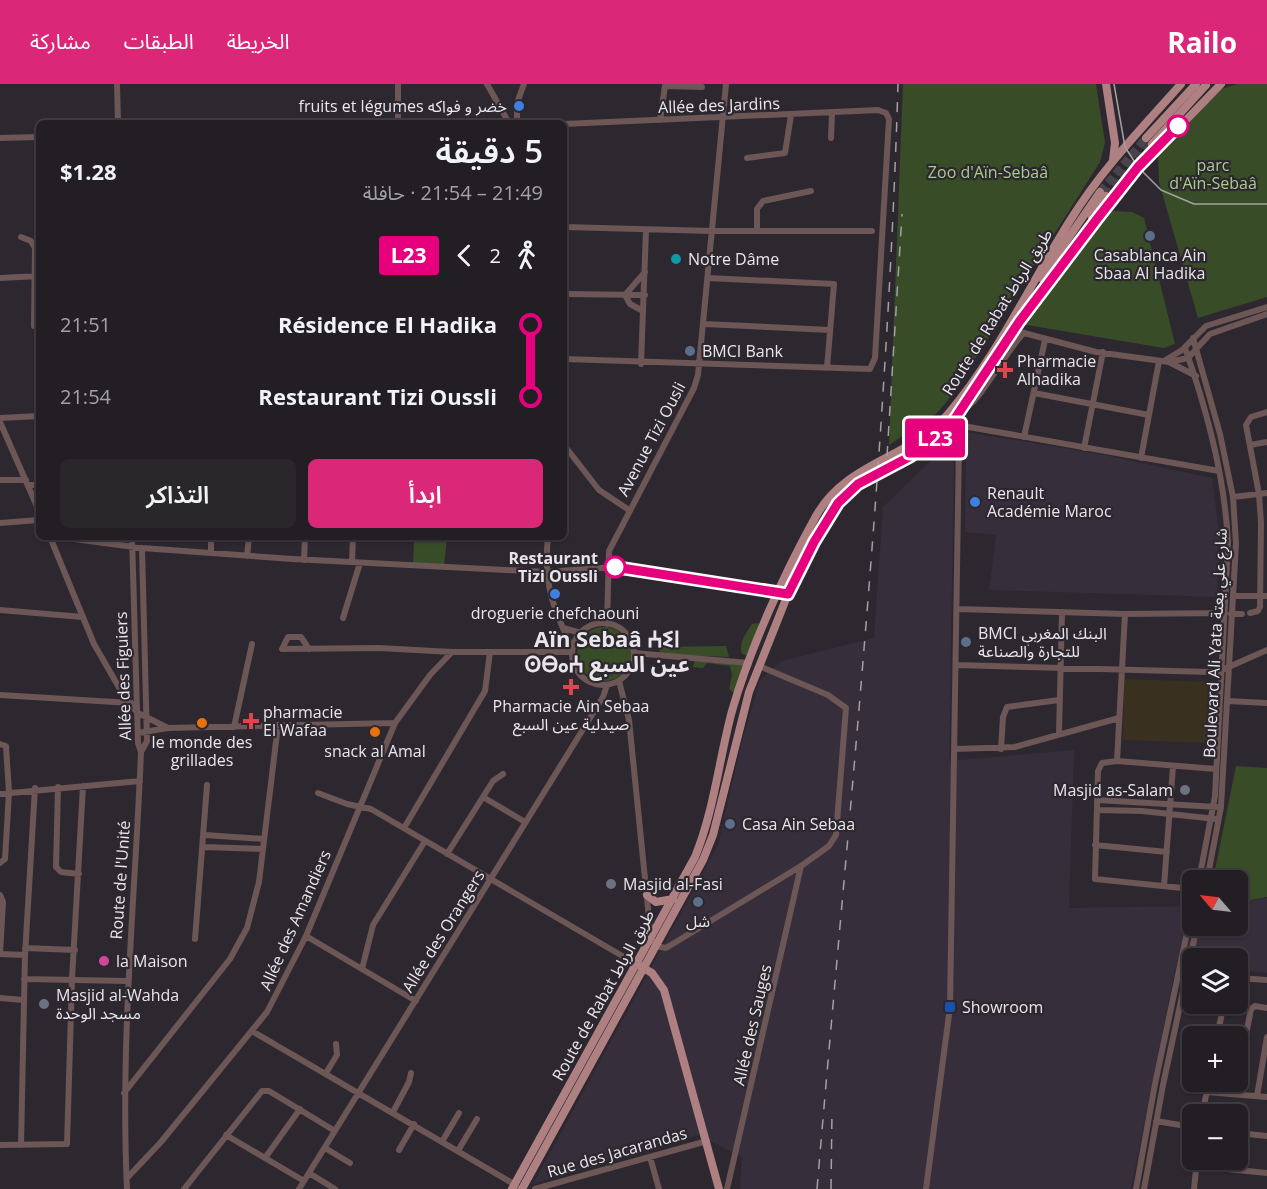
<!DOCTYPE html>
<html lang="ar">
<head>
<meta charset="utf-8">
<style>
	body { margin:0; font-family:"Open Sans","Noto Sans Arabic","Noto Sans Tifinagh",sans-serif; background:#2a272b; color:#f1f3f6; direction:rtl; height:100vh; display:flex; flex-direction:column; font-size:22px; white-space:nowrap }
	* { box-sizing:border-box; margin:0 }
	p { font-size:20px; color:#a2a2a6 }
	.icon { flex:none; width:33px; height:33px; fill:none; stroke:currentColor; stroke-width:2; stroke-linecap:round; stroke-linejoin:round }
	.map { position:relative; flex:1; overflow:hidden; direction:ltr }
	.details { position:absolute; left:36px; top:36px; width:531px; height:420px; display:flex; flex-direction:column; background:#221e23; border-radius:9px; box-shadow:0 2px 4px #0004,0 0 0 2px #3f3c41; direction:rtl }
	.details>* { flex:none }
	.badge { padding:0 12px; border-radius:4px; font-size:21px; line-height:39px }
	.needle { width:39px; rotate:298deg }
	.fabs { position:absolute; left:1182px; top:786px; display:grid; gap:12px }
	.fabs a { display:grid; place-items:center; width:66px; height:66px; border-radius:9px; background:#221e23; box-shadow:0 2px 4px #0004,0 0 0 2px #3f3c41; font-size:30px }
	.map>.badge { position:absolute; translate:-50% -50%; box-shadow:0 0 0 3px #fff }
	.legs { display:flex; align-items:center; gap:9px; height:66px; padding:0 24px; font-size:20px }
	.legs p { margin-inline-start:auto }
	.head { display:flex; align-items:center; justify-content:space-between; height:102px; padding:0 24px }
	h1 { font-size:33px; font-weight:600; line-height:45px }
	.button { display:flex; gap:12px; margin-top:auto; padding:12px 24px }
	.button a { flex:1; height:69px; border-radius:9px; background:#db2777; color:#fff; font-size:24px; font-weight:600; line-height:69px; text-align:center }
	.button a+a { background:#2a272b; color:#f1f3f6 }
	ul { padding:0 24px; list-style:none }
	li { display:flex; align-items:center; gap:21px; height:72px; font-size:22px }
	li i { display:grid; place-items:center; width:9px; height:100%; margin:0 8px; background:currentColor }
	li i::after { content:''; width:15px; height:15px; margin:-8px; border:4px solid; border-radius:50%; background:#221e23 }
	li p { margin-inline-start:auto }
	li:first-child i { background:linear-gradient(#0000 50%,currentColor 0) }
	li:last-child i { background:linear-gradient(currentColor 50%,#0000 0) }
	header { display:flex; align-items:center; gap:36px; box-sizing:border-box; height:84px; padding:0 30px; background:#db2777; color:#fff }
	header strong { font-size:28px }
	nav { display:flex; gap:33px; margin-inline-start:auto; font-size:21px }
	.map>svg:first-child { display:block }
	.built { fill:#362e3b }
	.education { fill:#3a3020 }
	.green { fill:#394c28 }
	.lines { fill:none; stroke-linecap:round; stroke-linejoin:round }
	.major-tunnel { stroke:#49444b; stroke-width:8; stroke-dasharray:8 4; stroke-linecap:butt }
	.minor { stroke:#6c5656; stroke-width:6 }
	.major { stroke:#ae8081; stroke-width:8 }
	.tram { stroke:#a4a0a6; stroke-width:1.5 }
	.rail { stroke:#a4a0a6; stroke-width:1.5; stroke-dasharray:10 10; stroke-linecap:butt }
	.line-1-casing { stroke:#fff; stroke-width:14 }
	.line-1 { stroke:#e6007e; stroke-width:9 }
	.shop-dot { fill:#3f7fe0; stroke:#2d282f; stroke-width:2 }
	.stop-1-dot { fill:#fff; stroke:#e6007e; stroke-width:3 }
	.service-dot { fill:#5c6f8a; stroke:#2d282f; stroke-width:2 }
	.culture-dot { fill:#0f9aa8; stroke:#2d282f; stroke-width:2 }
	.health-dot { fill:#e0444e; stroke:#2d282f; stroke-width:2 }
	.food-dot { fill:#e8710a; stroke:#2d282f; stroke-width:2 }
	.worship-dot { fill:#6b7280; stroke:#2d282f; stroke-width:2 }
	.hotel-dot { fill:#d1479c; stroke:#2d282f; stroke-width:2 }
	.transit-dot { fill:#1a4fb4; stroke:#2d282f; stroke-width:2 }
	.labels { text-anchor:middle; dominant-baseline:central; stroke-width:4.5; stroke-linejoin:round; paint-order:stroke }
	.street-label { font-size:16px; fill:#e9e6eb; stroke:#2d282f }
	.poi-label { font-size:16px; fill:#e9e6eb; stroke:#2d282f; text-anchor:start }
	.park-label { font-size:16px; fill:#a8cc8a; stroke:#2d282f }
	.stop-label { font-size:16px; font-weight:bold; fill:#e9e6eb; stroke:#2d282f; text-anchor:end }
	.district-label { font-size:22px; font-weight:bold; fill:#e9e6eb; stroke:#2d282f }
</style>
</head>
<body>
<header>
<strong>Railo</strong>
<nav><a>الخريطة</a><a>الطبقات</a><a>مشاركة</a></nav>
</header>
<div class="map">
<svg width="1267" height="1105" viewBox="0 0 1267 1105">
	<rect width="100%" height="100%" fill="#2d282f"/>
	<path class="built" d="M 966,348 L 1104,371 L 1212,394 L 1219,449 L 1217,513 L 989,506 L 996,451 L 965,448 Z
		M 938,370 L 954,378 L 949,677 L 1074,666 L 1069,824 L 1192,822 L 1192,842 L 1238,842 L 1238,818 L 1267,814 L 1267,889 L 1238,886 L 1238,874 L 1192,874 L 1192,882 L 1176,881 L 1131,1105 L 740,1105 L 742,1073 L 698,1051 L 533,1100 L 718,761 L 743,654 L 760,596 L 782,577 L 874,554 L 883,423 Z"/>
	<path class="education" d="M 1124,595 L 1210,598 L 1208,659 L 1123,656 Z"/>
	<path class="green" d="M 903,0 L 1096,0 L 1105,59 L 1100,78 L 952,311 L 937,329 L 889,361 Z
		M 1237,0 L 1267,0 L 1267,213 L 1198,234 L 1159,98 L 1158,69 L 1219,6 Z
		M 1114,127 L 1132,128 L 1144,134 L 1175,260 L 1164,264 L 1021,240 L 1057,181 L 1096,131 Z
		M 378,453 L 447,453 L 444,482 L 413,479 L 414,457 L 378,455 Z
		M 758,539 L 760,541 L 747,571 L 742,570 C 738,560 746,549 752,540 Z
		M577 570a27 27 0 1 1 54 0a27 27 0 1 1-54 0Z
		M 726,562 L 729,573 L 660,570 L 659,563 Z
		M 695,577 L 745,581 L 734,609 L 729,605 L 732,591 L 730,582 L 707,579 L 703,584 L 693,583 Z
		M 1236,682 L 1267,684 L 1267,813 L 1238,818 L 1238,796 L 1213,796 Z"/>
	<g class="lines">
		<path class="major-tunnel" d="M 1100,108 L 1146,54
			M 1106,112 L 1152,60"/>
		<path class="minor" d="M 117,0 L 118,39
			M 398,0 L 398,39
			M 487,0 L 509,39
			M 660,36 L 665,2 L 702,3
			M 517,39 L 517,19 L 524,0
			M 564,40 L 878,26 L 886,29 L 889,35 L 875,274 L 870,285 L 564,275
			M 0,54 L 39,53
			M 831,54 L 832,30
			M 747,74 L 785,69 L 791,31
			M 564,143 L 712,147 L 872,147
			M 757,147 L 757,125 L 763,117 L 811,107
			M 21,153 L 31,157 L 35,164 L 34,242
			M 0,194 L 39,192
			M 708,194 L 834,200 L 827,284
			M 564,210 L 645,211
			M 643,227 L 630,220 L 625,211 L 645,188
			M 704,240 L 830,246
			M 1013,246 L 1096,268 L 1169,278 L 1196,292
			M 1193,254 L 1220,350 L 1233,413 L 1236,459 L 1221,723 L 1207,796
			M 1185,264 C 1207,326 1225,392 1228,459 L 1215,712 L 1199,796
			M 1164,277 L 1182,266 L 1206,242 L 1267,223
			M 1169,278 L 1188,274 L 1210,250 L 1267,230
			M 641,280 L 646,146
			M 564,300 L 564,328
			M 1034,309 L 1149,331
			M 963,325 C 978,322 1008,263 1024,249
			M 0,334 L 39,332
			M 0,338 L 39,427
			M 950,341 L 959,360
			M 963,342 L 1219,387
			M 1024,353 L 1045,256
			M 564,361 L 599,406 L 629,426
			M 1250,361 L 1267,358
			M 1084,364 L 1103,268
			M 1141,374 L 1159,277
			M 0,396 L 26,396
			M 28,401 L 39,401
			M 1233,413 L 1267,409
			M 0,439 L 39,436
			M 50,453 L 94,560 L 128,619 L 138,629 L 168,644
			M 59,453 L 142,464 L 293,475 L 546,488 L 614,483 L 788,510
			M 211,453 L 211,469
			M 548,453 C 543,499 553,524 572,564
			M 247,472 L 249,453
			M 304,476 L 305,453
			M 352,478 L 353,453
			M 1233,512 L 1267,512
			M 957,525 L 1125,530 L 1225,529
			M 0,526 L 83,533
			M 1250,529 L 1258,527 L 1260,523 L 1261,439 L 1259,410 L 1246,341 L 1251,333 L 1267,328
			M 1231,530 L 1242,530
			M 343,534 L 360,479
			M572 570a31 31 0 1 1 62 0a31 31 0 1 1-62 0Z
			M 607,540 L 609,467 L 694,304 L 698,291 L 726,0
			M 563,544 L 581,549
			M 309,565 L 301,553 L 288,553 L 282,565 L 379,564 L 452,568 L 572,568
			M 634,569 L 749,579
			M 956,581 L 1210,588 L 1222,586 L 1267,566
			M 619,597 L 629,636 L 651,854 L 656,862 L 666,864 L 801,782 L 829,762 L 836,751 L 846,624 L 828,611 L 759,582
			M 0,611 L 131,619
			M 1227,617 L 1267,619
			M 234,643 L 252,560
			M 138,649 L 168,644 L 395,639
			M 1059,649 L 1062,528
			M 0,660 L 6,662 L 9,708 L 5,775 L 0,779
			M 955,665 L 1015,663 L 1119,634
			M 1001,665 L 1003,633 L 1007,623 L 1059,616
			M 141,668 L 147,657 L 142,464
			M 1117,677 L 1125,530
			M 58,703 L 56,783 L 61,788 L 79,790
			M 318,709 L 347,720 L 371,725 L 636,880
			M 0,710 L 140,697
			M 483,713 L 525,738
			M 1097,716 L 1217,723
			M 1097,726 L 1142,727 L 1216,735
			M 404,744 L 485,607 L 490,568
			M 205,751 L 264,755
			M 1095,761 L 1167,768
			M 204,763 L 263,765
			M 447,770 L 493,697 L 503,690
			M 1164,802 L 1173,682
			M 1192,805 L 1095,795 L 1098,687 L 1102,679 L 1117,677 L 1216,685
			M 0,811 L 3,818 L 0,870 L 25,871
			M 306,852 L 416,917
			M 195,855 L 207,701
			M 25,864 L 75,866
			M 362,885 L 373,841 L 425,757
			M 1238,894 L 1267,896
			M 24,895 L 127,897
			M 0,914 L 23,916
			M 252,947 L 514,1100 L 518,1105
			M 1217,952 L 1224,920
			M 326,989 L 337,971 L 336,960
			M 1238,992 L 1251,925 L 1255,922 L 1267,924
			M 1207,1008 L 1267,1013
			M 124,1009 L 230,875 L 247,844 L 259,798 L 278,641
			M 1234,1010 L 1237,998
			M 1257,1012 L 1267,953
			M 393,1028 L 409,998 L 411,989
			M 1202,1030 L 1209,998
			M 1156,1037 L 1192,1043
			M 1238,1049 L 1267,1052
			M 226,1051 L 304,1097
			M 443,1056 L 459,1029
			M 0,1061 L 67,1060 L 72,895 L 83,702
			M 21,1061 L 25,871 L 35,704
			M 325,1064 L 350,1079
			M 459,1065 L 477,1035
			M 399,1066 L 414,1040
			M 650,1073 L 659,1105
			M 265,1074 L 300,1025
			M 1197,1082 L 1267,1089
			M 309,1089 L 335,1105
			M 127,1094 L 161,1058 L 267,928 L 306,852 L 395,639 L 430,591 L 452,568
			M 127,1105 C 120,959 135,814 141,668 L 138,659 L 132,453
			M 184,1105 L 262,1007 L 269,1007 L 335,1047
			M 299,1105 L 603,613 L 607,601
			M 535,1105 L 707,1057
			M 727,1105 L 801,782
			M 926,1105 L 950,923 L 959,360 L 963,342 L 961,328
			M 1136,1105 L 1155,1000 L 1192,825
			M 1144,1105 L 1163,1001 L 1197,842
			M 1194,1105 L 1197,1076"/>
		<path class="major" d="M 1106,0 L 1115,59 L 1113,76
			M 1146,54 L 1196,0
			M 1152,60 L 1206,1
			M 1092,133 L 1106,112
			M 1041,194 L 1100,108
			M 647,811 L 656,818 L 673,815
			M 640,882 L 652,889 L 664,906 L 719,1105
			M 512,1105 L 695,773 C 714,727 719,675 732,627 C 750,564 784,490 816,432 C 847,377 910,375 948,330 C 997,273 1031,198 1071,135 C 1102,85 1143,43 1181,0
			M 522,1105 L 703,776 L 713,751 L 749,608 L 788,510 L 831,428 L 858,400 L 911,372 L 950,341 L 1019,238 L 1123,101 L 1221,0"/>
		<path class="tram" d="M 1114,0 L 1125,63 L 1138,83 L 1161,106 L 1194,120 L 1267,120"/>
		<path class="rail" d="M 887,372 L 902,130
			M 817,1105 C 848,737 887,369 898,0
			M 831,1105 L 832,1027"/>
	</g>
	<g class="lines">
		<g class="line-1-casing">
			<path id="line-1" d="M 615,483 L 788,510 L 814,458 L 838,419 L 858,400 L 911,372 L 950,342 L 1019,238 L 1097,135 L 1138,83 L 1178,42"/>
		</g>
		<use href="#line-1" class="line-1"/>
	</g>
	<g class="shop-dot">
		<circle cx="519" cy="22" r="6"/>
		<circle cx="975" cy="418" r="6"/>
		<circle cx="555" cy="510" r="6"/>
	</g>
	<g class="stop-1-dot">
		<circle cx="1178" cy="42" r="10"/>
		<circle cx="615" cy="483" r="10"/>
	</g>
	<g class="service-dot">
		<circle cx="1150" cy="152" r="6"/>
		<circle cx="690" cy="267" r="6"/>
		<circle cx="966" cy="558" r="6"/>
		<circle cx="730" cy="740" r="6"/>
		<circle cx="698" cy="818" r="6"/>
	</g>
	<circle class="culture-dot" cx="676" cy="175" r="6"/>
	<g class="health-dot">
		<path d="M1002 277h6v6h6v6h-6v6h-6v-6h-6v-6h6z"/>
		<path d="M568 594h6v6h6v6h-6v6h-6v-6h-6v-6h6z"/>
		<path d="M248 628h6v6h6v6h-6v6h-6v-6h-6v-6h6z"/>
	</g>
	<g class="food-dot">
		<circle cx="202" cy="639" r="6"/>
		<circle cx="375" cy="648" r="6"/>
	</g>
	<g class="worship-dot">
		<circle cx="1185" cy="706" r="6"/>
		<circle cx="611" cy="800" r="6"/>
		<circle cx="44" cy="920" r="6"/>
	</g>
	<circle class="hotel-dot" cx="104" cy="877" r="6"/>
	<rect class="transit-dot" x="944" y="917" width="12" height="12" rx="3"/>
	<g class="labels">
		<g class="street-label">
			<text transform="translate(719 21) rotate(-2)">Allée des Jardins</text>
			<text transform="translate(997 228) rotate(-58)">Route de Rabat طريق الرباط</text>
			<text transform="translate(651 355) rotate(-62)">Avenue Tizi Ousli</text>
			<text transform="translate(1215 559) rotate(-87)">Boulevard Ali Yata شارع علي يعتة</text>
			<text transform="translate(123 592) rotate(-92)">Allée des Figuiers</text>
			<text transform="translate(120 796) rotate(-86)">Route de l'Unité</text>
			<text transform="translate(295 836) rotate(-66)">Allée des Amandiers</text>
			<text transform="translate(443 847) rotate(-58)">Allée des Orangers</text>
			<text transform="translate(603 911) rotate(-61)">Route de Rabat طريق الرباط</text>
			<text transform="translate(752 941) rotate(-77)">Allée des Sauges</text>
			<text transform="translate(617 1068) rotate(-16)">Rue des Jacarandas</text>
		</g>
		<g class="poi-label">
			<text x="507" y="22" text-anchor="end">fruits et légumes خضر و فواكه</text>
			<text x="1150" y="171" text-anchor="middle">Casablanca Ain<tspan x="1150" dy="18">Sbaa Al Hadika</tspan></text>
			<text x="688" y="175">Notre Dâme</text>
			<text x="702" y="267">BMCI Bank</text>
			<text x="1017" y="277">Pharmacie<tspan x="1017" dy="18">Alhadika</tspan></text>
			<text x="987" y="409">Renault<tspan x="987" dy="18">Académie Maroc</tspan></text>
			<text x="555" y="529" text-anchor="middle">droguerie chefchaouni</text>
			<text x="978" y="549">BMCI البنك المغربي<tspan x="978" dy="18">للتجارة والصناعة</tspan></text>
			<text x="571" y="622" text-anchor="middle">Pharmacie Ain Sebaa<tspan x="571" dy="18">صيدلية عين السبع</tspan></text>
			<text x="263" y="628">pharmacie<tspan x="263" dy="18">El Wafaa</tspan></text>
			<text x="202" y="658" text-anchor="middle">le monde des<tspan x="202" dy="18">grillades</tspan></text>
			<text x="375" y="667" text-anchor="middle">snack al Amal</text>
			<text x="1173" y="706" text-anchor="end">Masjid as-Salam</text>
			<text x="742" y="740">Casa Ain Sebaa</text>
			<text x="623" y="800">Masjid al-Fasi</text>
			<text x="698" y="837" text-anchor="middle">شل</text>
			<text x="116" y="877">la Maison</text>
			<text x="56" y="911">Masjid al-Wahda<tspan x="56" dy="18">مسجد الوحدة</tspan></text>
			<text x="962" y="923">Showroom</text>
		</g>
		<g class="park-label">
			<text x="1213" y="81">parc<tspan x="1213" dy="18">d'Aïn-Sebaâ</tspan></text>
			<text x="988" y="88">Zoo d'Aïn-Sebaâ</text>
		</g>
		<g class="stop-label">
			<text x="598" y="474">Restaurant<tspan x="598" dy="18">Tizi Oussli</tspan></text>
		</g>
		<g class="district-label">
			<text x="607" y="554">Aïn Sebaâ ⵄⵉⵏ<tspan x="607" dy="25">ⵙⴱⴰⵄ عين السبع</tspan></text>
		</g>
	</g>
</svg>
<div class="fabs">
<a><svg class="needle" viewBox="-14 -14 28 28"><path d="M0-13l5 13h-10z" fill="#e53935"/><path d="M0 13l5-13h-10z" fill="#a2a2a6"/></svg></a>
<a><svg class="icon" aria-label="layers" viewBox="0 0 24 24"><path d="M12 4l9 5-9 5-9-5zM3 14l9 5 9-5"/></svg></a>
<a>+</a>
<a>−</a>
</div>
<b class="badge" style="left:935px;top:354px;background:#e6007e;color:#fff">L23</b>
<section class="details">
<div class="head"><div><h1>5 دقيقة</h1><p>21:49 – 21:54 · حافلة</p></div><b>$1.28</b></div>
<div class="legs"><svg class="icon" aria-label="walk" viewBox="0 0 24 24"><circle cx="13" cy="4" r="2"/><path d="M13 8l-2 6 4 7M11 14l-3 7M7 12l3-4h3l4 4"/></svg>2<svg class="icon" aria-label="back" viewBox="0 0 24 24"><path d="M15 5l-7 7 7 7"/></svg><b class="badge" style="background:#e6007e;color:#fff">L23</b></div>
<ul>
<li><i style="color:#e6007e"></i><b>Résidence El Hadika</b><p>21:51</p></li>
<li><i style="color:#e6007e"></i><b>Restaurant Tizi Oussli</b><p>21:54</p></li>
</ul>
<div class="button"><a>ابدأ</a><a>التذاكر</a></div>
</section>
</div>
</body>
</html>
